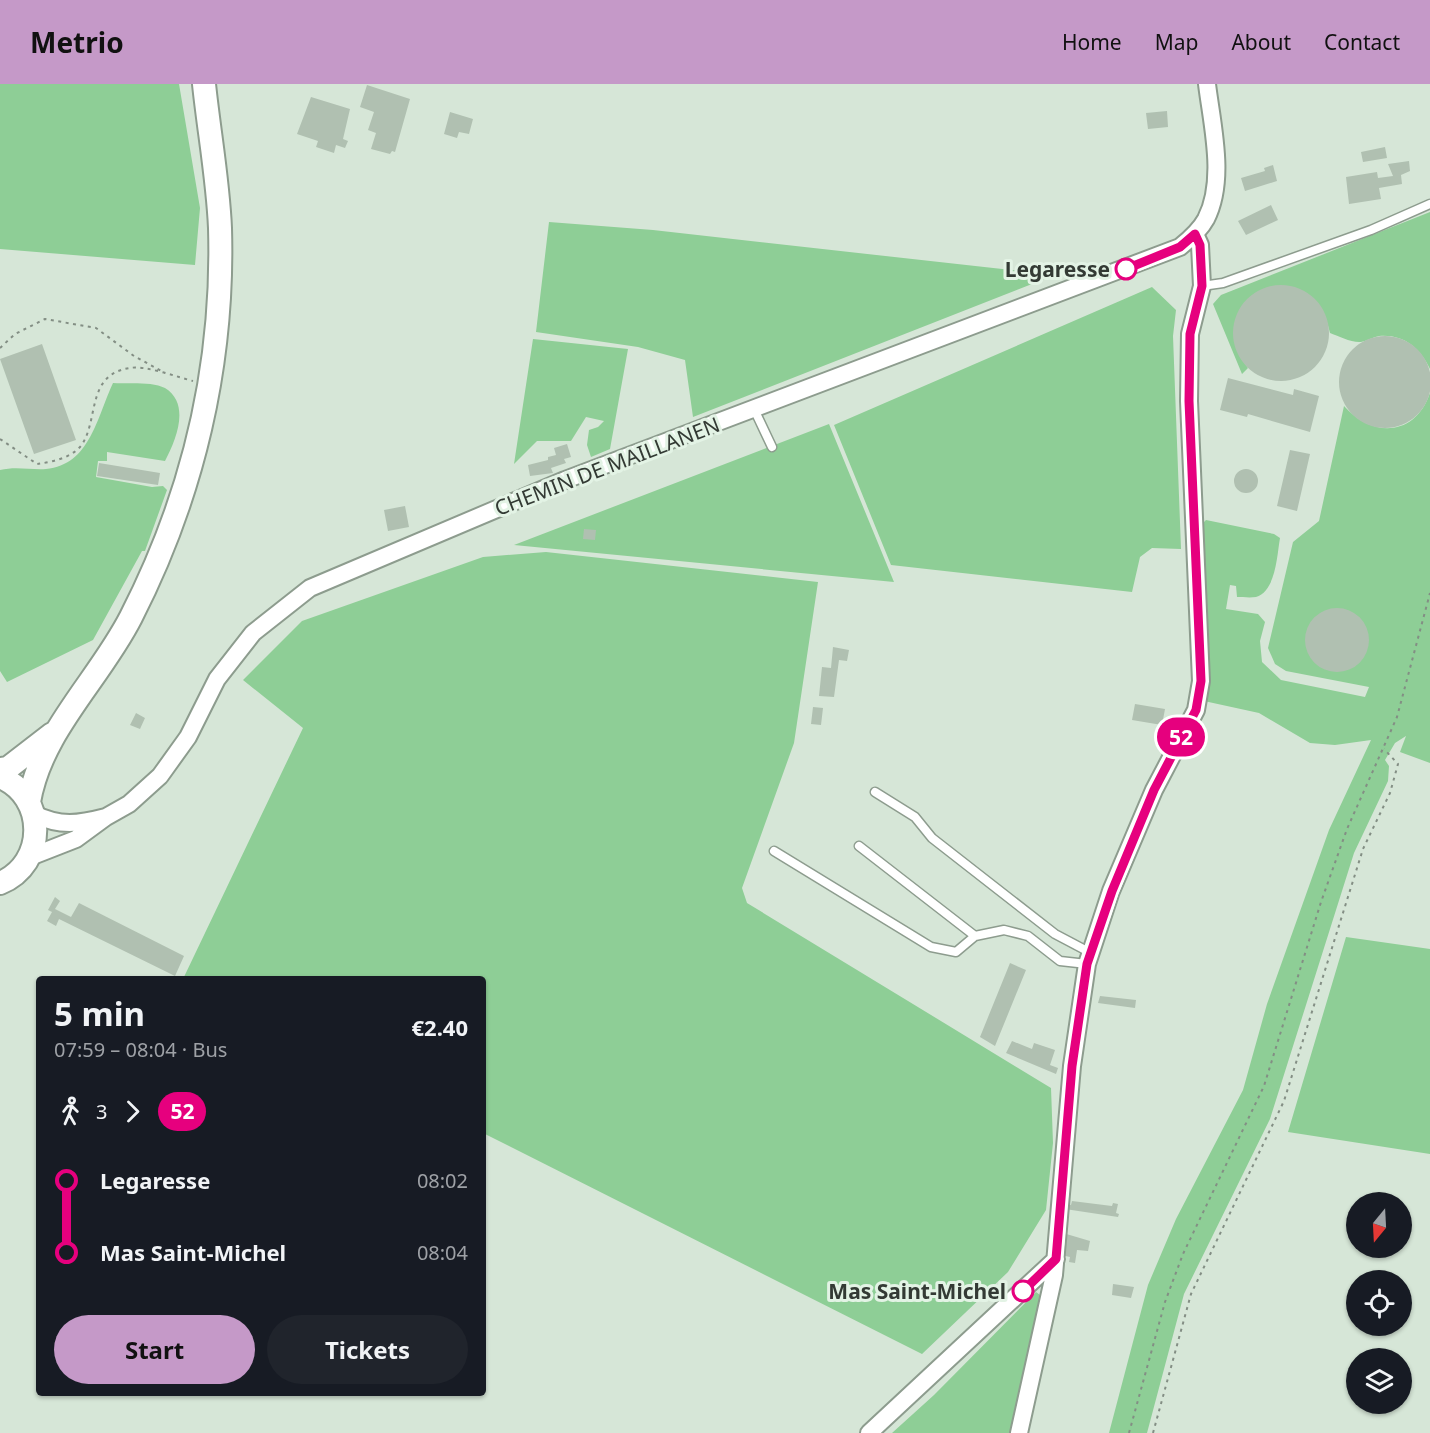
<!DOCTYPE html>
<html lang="en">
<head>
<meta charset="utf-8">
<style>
	body { margin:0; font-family:"Noto Sans",sans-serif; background:#20242c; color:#f1f3f6; height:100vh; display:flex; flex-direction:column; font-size:22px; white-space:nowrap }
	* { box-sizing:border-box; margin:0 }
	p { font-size:20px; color:#9ea1a6 }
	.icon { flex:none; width:33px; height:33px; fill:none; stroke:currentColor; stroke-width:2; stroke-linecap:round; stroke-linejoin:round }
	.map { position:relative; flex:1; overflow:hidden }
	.sheet { position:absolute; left:36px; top:892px; width:450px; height:420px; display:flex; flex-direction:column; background:#171b24; border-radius:6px; box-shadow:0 2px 4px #0004 }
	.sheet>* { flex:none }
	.badge { padding:0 12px; border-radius:20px; font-size:21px; line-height:39px }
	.needle { width:39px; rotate:198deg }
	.buttons { position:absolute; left:1346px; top:1108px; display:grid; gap:12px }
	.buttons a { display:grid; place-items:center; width:66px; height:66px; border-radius:50%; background:#171b24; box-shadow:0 2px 4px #0004; font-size:30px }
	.map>.badge { position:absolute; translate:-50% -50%; box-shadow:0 0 0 3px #fff }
	.legs { display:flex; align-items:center; gap:9px; height:66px; padding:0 18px; font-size:20px }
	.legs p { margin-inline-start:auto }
	.summary { display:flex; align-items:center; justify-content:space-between; height:102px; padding:0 18px }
	h1 { font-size:33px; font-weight:700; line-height:45px }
	.primary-button { display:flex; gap:12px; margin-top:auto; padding:12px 18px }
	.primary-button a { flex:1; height:69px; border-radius:36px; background:#c599c8; color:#111; font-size:24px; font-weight:700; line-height:69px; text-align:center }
	.primary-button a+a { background:#20242c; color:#f1f3f6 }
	ul { padding:0 18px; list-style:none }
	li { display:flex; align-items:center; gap:21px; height:72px; font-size:22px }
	li i { display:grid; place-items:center; width:9px; height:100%; margin:0 8px; background:currentColor }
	li i::after { content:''; width:15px; height:15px; margin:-8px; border:4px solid; border-radius:50%; background:#171b24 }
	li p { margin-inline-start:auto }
	li:first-child i { background:linear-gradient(#0000 50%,currentColor 0) }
	li:last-child i { background:linear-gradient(currentColor 50%,#0000 0) }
	header { display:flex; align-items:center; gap:36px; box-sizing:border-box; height:84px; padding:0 30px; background:#c599c8; color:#111 }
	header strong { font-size:28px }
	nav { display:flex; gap:33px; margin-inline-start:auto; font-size:21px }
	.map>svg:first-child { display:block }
	.green { fill:#8ece96 }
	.building { fill:#b0c0b1 }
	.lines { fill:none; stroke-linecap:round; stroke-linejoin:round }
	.lane-casing { stroke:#8d9c8e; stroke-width:11 }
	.street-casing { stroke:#8d9c8e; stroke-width:20 }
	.secondary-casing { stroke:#8d9c8e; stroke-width:26 }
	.path { stroke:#838e84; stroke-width:2; stroke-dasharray:3 4.5; stroke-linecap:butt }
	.lane { stroke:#fff; stroke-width:8 }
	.street { stroke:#fff; stroke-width:16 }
	.secondary { stroke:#fff; stroke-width:22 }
	.line-1-casing { stroke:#fff; stroke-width:14 }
	.line-1 { stroke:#e6007e; stroke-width:9 }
	.stop-1-dot { fill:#fff; stroke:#e6007e; stroke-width:3 }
	.labels { text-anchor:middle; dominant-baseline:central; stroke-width:6; stroke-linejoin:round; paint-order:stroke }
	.stop-label { font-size:21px; font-weight:bold; fill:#333a34; stroke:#e3f3e5; text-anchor:end }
	.street-label { font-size:21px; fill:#333a34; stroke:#e3f3e5 }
</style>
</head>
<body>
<header>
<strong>Metrio</strong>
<nav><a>Home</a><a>Map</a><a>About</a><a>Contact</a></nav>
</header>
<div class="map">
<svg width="1430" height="1349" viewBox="0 0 1430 1349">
	<rect width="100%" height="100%" fill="#d6e6d7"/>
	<path class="green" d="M 0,0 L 179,0 L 200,124 L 195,181 L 0,165 Z
		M 1430,128 L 1430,285 C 1420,264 1404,250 1379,252 C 1373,253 1367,257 1361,258 C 1352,259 1338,252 1330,249 C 1312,162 1197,210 1248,284 L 1242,290 L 1213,220 L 1221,211 Z
		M 549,138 L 653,146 L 1055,191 L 693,333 L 685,276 L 638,263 L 536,248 Z
		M 1152,203 L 1176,226 L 1173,252 L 1181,465 L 1152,464 L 1140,473 L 1132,508 L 891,481 L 834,341 Z
		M 533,255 L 628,265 L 610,365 L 591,373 L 587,361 L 589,346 L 598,343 L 604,337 L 586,333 L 571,357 L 537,357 L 514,380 Z
		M 113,299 C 127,300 152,297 165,304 C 191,320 176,356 165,377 L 107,368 L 107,377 L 98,377 L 96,393 L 152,403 L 163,402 L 167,406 L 145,467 L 142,467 L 93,556 L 7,598 L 0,587 L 0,386 C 16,382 30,386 46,385 C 90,381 97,333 113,299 Z
		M 1430,309 L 1430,679 L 1400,668 L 1406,652 L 1395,659 L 1385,676 L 1389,682 L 1388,697 L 1354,769 L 1270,1035 L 1184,1210 L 1147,1349 L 1109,1349 L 1148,1201 L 1176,1135 L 1243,1006 L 1267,920 L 1329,746 L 1371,656 L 1335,661 L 1310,659 L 1259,629 L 1204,617 L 1201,441 L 1206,436 L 1274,450 L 1280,454 C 1277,471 1276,507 1256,513 C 1250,514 1242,513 1237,513 L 1236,502 L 1230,501 L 1226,525 L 1258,530 L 1265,538 L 1260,557 L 1262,578 L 1281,596 L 1365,613 L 1369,603 L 1286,587 L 1275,580 L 1268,564 L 1293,458 L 1319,437 L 1344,322 C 1372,354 1415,353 1430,309 Z
		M 829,340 L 894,498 L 514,461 Z
		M 546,468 L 818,498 L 794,659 L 742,804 L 747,819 L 1051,1004 L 1053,1059 L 1046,1126 L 1008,1188 L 922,1270 L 483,1049 L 483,896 L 183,895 L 303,644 L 243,596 L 302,537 L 483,473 Z
		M 1346,853 L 1430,865 L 1430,1070 L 1288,1048 Z
		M 1036,1208 L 1044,1214 L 1011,1349 L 892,1349 L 934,1311 Z"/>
	<path class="building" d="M 367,1 L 410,15 L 395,68 L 392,67 L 390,70 L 371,65 L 376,49 L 368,46 L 374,28 L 360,23 Z
		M 311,13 L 350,25 L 343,55 L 348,57 L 345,64 L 336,61 L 334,69 L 316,63 L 318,57 L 297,50 Z
		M 1167,27 L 1168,43 L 1148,45 L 1146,29 Z
		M 450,28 L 473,35 L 469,50 L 459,48 L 457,54 L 444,50 Z
		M 1385,63 L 1387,74 L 1363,78 L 1361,68 Z
		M 1409,77 L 1410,87 L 1401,91 L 1402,100 L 1379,104 L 1381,115 L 1349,120 L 1346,93 L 1377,88 L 1378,94 L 1393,92 L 1388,80 Z
		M 1273,81 L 1277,97 L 1245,107 L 1241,94 L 1265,87 L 1264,84 Z
		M 1271,121 L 1278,136 L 1246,151 L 1238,137 Z
		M1233 249a48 48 0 1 1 96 0a48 48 0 1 1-96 0Z
		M1339 298a46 46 0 1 1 92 0a46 46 0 1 1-92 0Z
		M 42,260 L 76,356 L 34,370 L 0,275 Z
		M 1228,294 L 1293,311 L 1294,305 L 1319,312 L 1310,348 L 1248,330 L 1247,333 L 1220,326 Z
		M 567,360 L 571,373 L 564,375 L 566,379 L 551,384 L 553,389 L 530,392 L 528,381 L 548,376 L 548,373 L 556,371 L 554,364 Z
		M 1290,366 L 1310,370 L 1297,427 L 1277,422 Z
		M 99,379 L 160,389 L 158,401 L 97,392 Z
		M1234 397a12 12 0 1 1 24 0a12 12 0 1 1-24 0Z
		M 405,422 L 409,443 L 388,447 L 384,426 Z
		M 584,445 L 596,446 L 595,456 L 583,455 Z
		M1305 556a32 32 0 1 1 64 0a32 32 0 1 1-64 0Z
		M 833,563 L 849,566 L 847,577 L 839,576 L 834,613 L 819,612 L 822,583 L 831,584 Z
		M 1135,620 L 1165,625 L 1162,641 L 1132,636 Z
		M 813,623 L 823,624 L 821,641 L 811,640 Z
		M 136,629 L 145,634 L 140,645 L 130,641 Z
		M 55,813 L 60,817 L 55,825 L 71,833 L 79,819 L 184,872 L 175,892 L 59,835 L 56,842 L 47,837 L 52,828 L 48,826 Z
		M 1010,879 L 1026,886 L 995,962 L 980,953 Z
		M 1100,912 L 1136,916 L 1135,924 L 1098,919 Z
		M 1012,957 L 1032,965 L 1034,959 L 1055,966 L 1050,981 L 1058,984 L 1056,990 L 1006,969 Z
		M 1072,1117 L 1112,1122 L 1113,1119 L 1118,1120 L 1116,1129 L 1119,1130 L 1118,1133 L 1065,1125 L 1066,1120 L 1071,1121 Z
		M 1063,1149 L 1090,1157 L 1088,1167 L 1077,1166 L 1075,1179 L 1069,1178 L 1070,1173 L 1061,1171 Z
		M 1113,1200 L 1134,1203 L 1131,1214 L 1112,1211 Z"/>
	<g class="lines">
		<g class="lane-casing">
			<path id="lane" d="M 1202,202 L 1223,199 L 1371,146 L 1430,120
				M 754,325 L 772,363
				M 875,708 L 915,733 L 932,754 L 1055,850 L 1091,869
				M 859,762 L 975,852 L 1004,846 L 1028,852 L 1060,877 L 1087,880
				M 774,767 L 931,863 L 956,868 L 975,852"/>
		</g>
		<g class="street-casing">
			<path id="street" d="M 106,733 L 129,720 L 160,692 L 188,653 L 217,595 L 253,549 L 310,504 L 565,396 L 1180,163 C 1190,155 1200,146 1206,135 C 1226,96 1212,41 1207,0
				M 30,773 L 76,755 L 106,733 C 79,740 60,743 34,730
				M 869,1349 L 1056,1175
				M 1019,1349 L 1054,1191 L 1072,982 L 1087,880 L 1111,807 L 1154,706 L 1196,626 L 1201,597 L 1189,317 L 1190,250 L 1202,202 L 1200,161 L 1195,150"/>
		</g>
		<g class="secondary-casing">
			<path id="secondary" d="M 0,685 L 8,684 L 52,650
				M 0,693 C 47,712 47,780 0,799
				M 29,718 C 41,647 99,596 131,533 C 193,412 224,280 220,144 C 218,96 209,48 204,0"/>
		</g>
		<path class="path" d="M 0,264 L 15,250 L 45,235 L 96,244 L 134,272 L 165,289
			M 0,355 L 37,380 C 53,378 76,373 84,357 C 98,331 88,290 130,284 C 145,281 177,293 193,297
			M 1129,1349 L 1165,1218 L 1183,1170 L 1264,1002 L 1321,818 L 1347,745 L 1397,633 L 1430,509
			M 1153,1349 L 1191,1210 L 1284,1017 L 1363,765 L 1390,709 L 1398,680 L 1384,665"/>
		<use href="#lane" class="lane"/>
		<use href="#street" class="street"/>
		<use href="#secondary" class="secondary"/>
	</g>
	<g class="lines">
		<g class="line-1-casing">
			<path id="line-1" d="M 1023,1207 L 1056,1175 L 1072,982 L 1087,880 L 1112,807 L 1154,706 L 1196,626 L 1201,597 L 1189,317 L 1190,250 L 1202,202 L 1200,161 L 1195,150 L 1180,163 L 1126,185"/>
		</g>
		<use href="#line-1" class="line-1"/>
	</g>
	<g class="stop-1-dot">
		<circle cx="1126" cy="185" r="10"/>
		<circle cx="1023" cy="1207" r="10"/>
	</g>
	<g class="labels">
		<g class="stop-label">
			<text x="1110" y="185">Legaresse</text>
			<text x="1006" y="1207">Mas Saint-Michel</text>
		</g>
		<g class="street-label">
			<text transform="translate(607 382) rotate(-21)">CHEMIN DE MAILLANEN</text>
		</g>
	</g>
</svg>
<div class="buttons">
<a><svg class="needle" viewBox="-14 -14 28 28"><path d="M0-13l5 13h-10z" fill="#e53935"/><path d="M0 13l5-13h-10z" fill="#9ea1a6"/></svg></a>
<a><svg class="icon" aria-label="locate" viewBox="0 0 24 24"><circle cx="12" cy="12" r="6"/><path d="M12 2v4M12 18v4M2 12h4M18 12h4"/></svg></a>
<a><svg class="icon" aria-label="layers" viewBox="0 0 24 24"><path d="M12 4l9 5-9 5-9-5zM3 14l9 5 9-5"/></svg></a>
</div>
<b class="badge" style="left:1181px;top:653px;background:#e6007e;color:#fff">52</b>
<section class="sheet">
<div class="summary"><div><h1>5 min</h1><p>07:59 – 08:04 · Bus</p></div><b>€2.40</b></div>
<div class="legs"><svg class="icon" aria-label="walk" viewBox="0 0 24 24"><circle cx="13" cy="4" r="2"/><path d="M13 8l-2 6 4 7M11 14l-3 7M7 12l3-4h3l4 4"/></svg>3<svg class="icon" aria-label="forward" viewBox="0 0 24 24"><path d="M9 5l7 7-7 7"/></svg><b class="badge" style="background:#e6007e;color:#fff">52</b></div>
<ul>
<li><i style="color:#e6007e"></i><b>Legaresse</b><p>08:02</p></li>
<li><i style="color:#e6007e"></i><b>Mas Saint-Michel</b><p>08:04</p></li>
</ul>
<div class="primary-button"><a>Start</a><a>Tickets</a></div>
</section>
</div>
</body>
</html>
